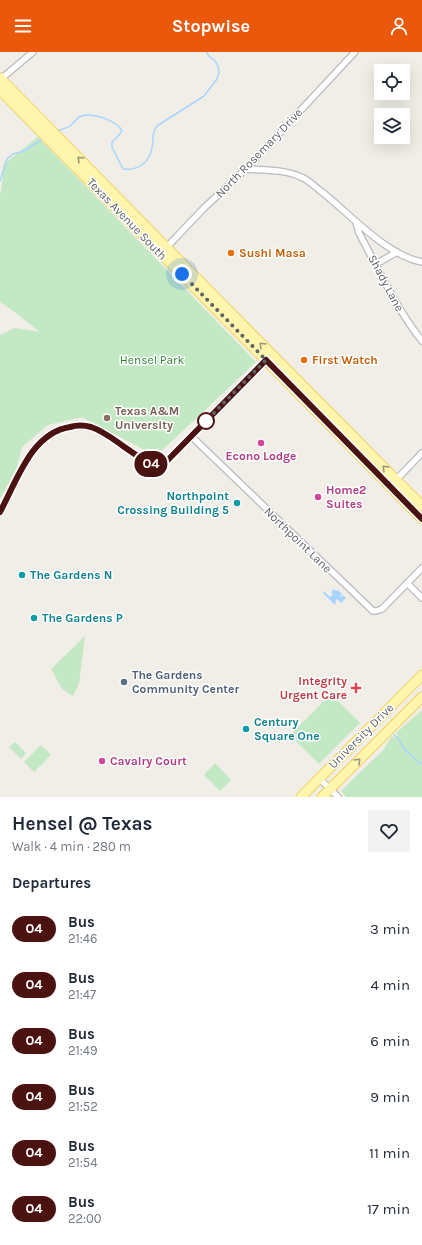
<!DOCTYPE html>
<html lang="en">
<head>
<meta charset="utf-8">
<style>
	body { margin:0; font-family:Karla,sans-serif; background:#f2f2f3; color:#1f2937; height:100vh; display:flex; flex-direction:column; font-size:15px; white-space:nowrap }
	* { box-sizing:border-box; margin:0 }
	p { font-size:13px; color:#747a83 }
	.icon { flex:none; width:22px; height:22px; fill:none; stroke:currentColor; stroke-width:2; stroke-linecap:round; stroke-linejoin:round }
	.map { position:relative; height:745px; overflow:hidden }
	.details { display:flex; flex-direction:column; background:#fff; flex:1 }
	.details>* { flex:none }
	.badge { padding:0 8px; border-radius:13px; font-size:14px; line-height:26px }
	.tools { position:absolute; left:374px; top:12px; display:grid; gap:8px }
	.tools a { display:grid; place-items:center; width:36px; height:36px; border-radius:0px; background:#fff; box-shadow:0 4px 16px #0002; font-size:20px }
	.you { position:absolute; width:20px; height:20px; margin:-10px; border:3px solid #fff; border-radius:50%; background:#1a73e8; box-shadow:0 0 0 6px #1a73e833 }
	.map>.badge { position:absolute; translate:-50% -50%; box-shadow:0 0 0 2px #fff }
	h2 { padding:0 12px; font-size:15px; line-height:36px }
	.round { display:grid; place-items:center; flex:none; width:42px; height:42px; border-radius:0px; background:#f2f2f3 }
	.overview { display:flex; align-items:center; justify-content:space-between; height:68px; padding:0 12px }
	h1 { font-size:19px; font-weight:700; line-height:30px }
	ul { padding:0; list-style:none }
	li { display:flex; align-items:center; gap:12px; height:56px; padding:0 12px }
	li div { flex:1 }
	li b { display:block; font-size:15px }
	li em { font-style:normal }
	li .badge { min-width:44px; font-weight:700; text-align:center }
	header { display:flex; justify-content:space-between; align-items:center; height:52px; padding:0 12px; background:#ea580c; color:#fff; font-size:18px; font-weight:700 }
	.map>svg:first-child { display:block }
	.green { fill:#c3e8c4 }
	.water { fill:#a8d5ff }
	.lines { fill:none; stroke-linecap:round; stroke-linejoin:round }
	.stream { stroke:#a8d5ff; stroke-width:1.5 }
	.minor-casing { stroke:#b9bbc0; stroke-width:8 }
	.primary-casing { stroke:#f4d05c; stroke-width:11 }
	.minor { stroke:#fff; stroke-width:5.5 }
	.primary { stroke:#fff5ad; stroke-width:9 }
	.oneway { stroke:#969580 }
	.line-casing { stroke:#fff; stroke-width:9 }
	.line { stroke:#4b1212; stroke-width:6 }
	.walk { stroke:#5e6167; stroke-width:4; stroke-dasharray:0 7.2 }
	.food-dot { fill:#e8710a; stroke:#fff; stroke-width:1.5 }
	.education-dot { fill:#8d6e63; stroke:#fff; stroke-width:1.5 }
	.stop-dot { fill:#fff; stroke:#4b1212; stroke-width:2 }
	.hotel-dot { fill:#d1479c; stroke:#fff; stroke-width:1.5 }
	.culture-dot { fill:#0f9aa8; stroke:#fff; stroke-width:1.5 }
	.service-dot { fill:#5c6f8a; stroke:#fff; stroke-width:1.5 }
	.health-dot { fill:#e0444e; stroke:#fff; stroke-width:1.5 }
	.labels { text-anchor:middle; dominant-baseline:central; stroke-width:3; stroke-linejoin:round; paint-order:stroke }
	.street-label { font-size:12px; fill:#5e6167; stroke:#fff }
	.food-label { font-size:12px; font-weight:bold; fill:#c56008; stroke:#fff; text-anchor:start }
	.park-label { font-size:12px; fill:#32813a; stroke:#fff }
	.education-label { font-size:12px; font-weight:bold; fill:#785e54; stroke:#fff; text-anchor:start }
	.hotel-label { font-size:12px; font-weight:bold; fill:#b23c85; stroke:#fff; text-anchor:start }
	.culture-label { font-size:12px; font-weight:bold; fill:#0d838f; stroke:#fff; text-anchor:start }
	.service-label { font-size:12px; font-weight:bold; fill:#4e5e75; stroke:#fff; text-anchor:start }
	.health-label { font-size:12px; font-weight:bold; fill:#be3a42; stroke:#fff; text-anchor:end }
</style>
</head>
<body>
<header><svg class="icon" aria-label="menu" viewBox="0 0 24 24"><path d="M4 6h16M4 12h16M4 18h16"/></svg>Stopwise<svg class="icon" aria-label="person" viewBox="0 0 24 24"><circle cx="12" cy="8" r="4"/><path d="M4 21q1-7 8-7t8 7"/></svg></header>
<div class="map">
<svg width="422" height="745" viewBox="0 0 422 745">
	<rect width="100%" height="100%" fill="#f0eee6"/>
	<path class="green" d="M 38,85 L 256,310 L 156,404 L 82,365 L 48,373 L 22,395 L 17,415 L 0,447 L 0,283 L 15,276 L 40,280 L 12,258 L 0,250 L 0,141 L 1,140 L 4,112 Z
		M 85,584 L 79,632 L 73,644 L 62,637 L 51,617 Z
		M 331,642 L 360,671 L 319,712 L 290,683 Z
		M 422,658 L 422,745 L 346,745 L 341,739 L 384,697 L 392,684 L 395,686 L 398,683 L 396,681 Z
		M 15,690 L 26,701 L 21,707 L 9,695 Z
		M 41,693 L 51,703 L 34,720 L 24,710 Z
		M 215,711 L 231,728 L 220,739 L 204,723 Z"/>
	<path class="water" d="M 334,537 L 336,539 L 338,538 L 342,542 L 340,544 L 341,545 L 343,543 L 346,546 L 341,551 L 337,547 L 335,550 L 336,551 L 335,553 L 323,541 L 324,539 L 330,545 L 333,542 L 331,540 Z"/>
	<g class="lines">
		<path class="stream" d="M 58,79 C 62,77 67,76 70,74 C 74,71 76,67 79,65 C 89,59 117,68 122,79 L 120,82 L 112,90 L 112,95 L 123,117 C 137,119 150,111 152,95 C 154,88 151,81 157,74 L 204,44 L 217,27 L 219,20 L 218,14 L 215,9 L 208,3 L 207,0
			M 0,129 L 7,107 L 13,102 L 24,99 L 41,88
			M 394,683 L 398,686 L 404,697 L 422,713"/>
		<g class="minor-casing">
			<path id="minor" d="M 1,27 L 33,0
				M 246,117 C 264,118 285,117 303,126 C 310,129 316,136 322,140 C 350,162 387,204 422,210
				M 356,170 L 359,181 C 379,218 396,256 422,289
				M 165,197 L 204,156 L 246,117 L 355,0
				M 376,212 L 397,200
				M 191,384 L 373,559 L 376,559 L 382,557 L 422,516
				M 396,428 L 422,401
				M 0,460 C 17,429 31,381 70,375 C 77,373 84,373 91,375 C 103,379 113,387 123,394 C 134,402 146,409 158,418 L 266,308
				M 407,531 L 422,546
				M 319,726 L 338,745"/>
		</g>
		<g class="primary-casing">
			<path id="primary" d="M 0,26 L 223,253 L 422,454
				M 0,38 L 422,467
				M 301,745 L 422,623
				M 322,745 L 422,645"/>
		</g>
		<use href="#minor" class="minor"/>
		<use href="#primary" class="primary"/>
	</g>
	<defs><path id="oneway-chevron" d="M-2-3.5L2.5 0L-2 3.5" fill="none" stroke-width="1.6" stroke-linecap="round" stroke-linejoin="round"/></defs>
	<g class="oneway">
		<use href="#oneway-chevron" transform="translate(80 107) rotate(-134)"/>
		<use href="#oneway-chevron" transform="translate(262 293) rotate(-135)"/>
		<use href="#oneway-chevron" transform="translate(385 416) rotate(-135)"/>
		<use href="#oneway-chevron" transform="translate(358 709) rotate(-45)"/>
	</g>
	<g class="lines">
		<g class="line-casing">
			<path id="line" d="M 0,460 C 17,429 31,381 70,375 C 77,373 84,373 91,375 C 103,379 113,387 123,394 C 134,402 146,409 158,418 L 266,308 L 422,467"/>
		</g>
		<use href="#line" class="line"/>
		<path class="walk" d="M 182,222 L 266,308 L 206,369"/>
	</g>
	<g class="food-dot">
		<circle cx="231" cy="201" r="4"/>
		<circle cx="304" cy="308" r="4"/>
	</g>
	<circle class="education-dot" cx="107" cy="366" r="4"/>
	<circle class="stop-dot" cx="206" cy="369" r="8"/>
	<g class="hotel-dot">
		<circle cx="261" cy="391" r="4"/>
		<circle cx="318" cy="445" r="4"/>
		<circle cx="102" cy="709" r="4"/>
	</g>
	<g class="culture-dot">
		<circle cx="237" cy="451" r="4"/>
		<circle cx="22" cy="523" r="4"/>
		<circle cx="34" cy="566" r="4"/>
		<circle cx="246" cy="677" r="4"/>
	</g>
	<circle class="service-dot" cx="124" cy="630" r="4"/>
	<path class="health-dot" d="M354 630h4v4h4v4h-4v4h-4v-4h-4v-4h4z"/>
	<g class="labels">
		<g class="street-label">
			<text transform="translate(259 101) rotate(-46)">North Rosemary Drive</text>
			<text transform="translate(127 167) rotate(46)">Texas Avenue South</text>
			<text transform="translate(386 231) rotate(62)">Shady Lane</text>
			<text transform="translate(298 488) rotate(44)">Northpoint Lane</text>
			<text transform="translate(361 684) rotate(-45)">University Drive</text>
		</g>
		<g class="food-label">
			<text x="239" y="201">Sushi Masa</text>
			<text x="312" y="308">First Watch</text>
		</g>
		<g class="park-label">
			<text x="152" y="308">Hensel Park</text>
		</g>
		<g class="education-label">
			<text x="115" y="359">Texas A&amp;M<tspan x="115" dy="14">University</tspan></text>
		</g>
		<g class="hotel-label">
			<text x="261" y="404" text-anchor="middle">Econo Lodge</text>
			<text x="326" y="438">Home2<tspan x="326" dy="14">Suites</tspan></text>
			<text x="110" y="709">Cavalry Court</text>
		</g>
		<g class="culture-label">
			<text x="229" y="444" text-anchor="end">Northpoint<tspan x="229" dy="14">Crossing Building 5</tspan></text>
			<text x="30" y="523">The Gardens N</text>
			<text x="42" y="566">The Gardens P</text>
			<text x="254" y="670">Century<tspan x="254" dy="14">Square One</tspan></text>
		</g>
		<g class="service-label">
			<text x="132" y="623">The Gardens<tspan x="132" dy="14">Community Center</tspan></text>
		</g>
		<g class="health-label">
			<text x="347" y="629">Integrity<tspan x="347" dy="14">Urgent Care</tspan></text>
		</g>
	</g>
</svg>
<div class="tools">
<a><svg class="icon" aria-label="locate" viewBox="0 0 24 24"><circle cx="12" cy="12" r="6"/><path d="M12 2v4M12 18v4M2 12h4M18 12h4"/></svg></a>
<a><svg class="icon" aria-label="layers" viewBox="0 0 24 24"><path d="M12 4l9 5-9 5-9-5zM3 14l9 5 9-5"/></svg></a>
</div>
<div class="you" style="left:182px;top:222px"></div>
<b class="badge" style="left:151px;top:412px;background:#4b1212;color:#fff">04</b>
</div>
<section class="details">
<div class="overview"><div><h1>Hensel @ Texas</h1><p>Walk · 4 min · 280 m</p></div><a class="round"><svg class="icon" aria-label="heart" viewBox="0 0 24 24"><path d="M12 20l-8-8c-3-5 5-10 8-4 3-6 11-1 8 4z"/></svg></a></div>
<h2>Departures</h2>
<ul>
<li><span class="badge" style="background:#4b1212;color:#fff">04</span><div><b>Bus</b><p>21:46</p></div><em>3 min</em></li>
<li><span class="badge" style="background:#4b1212;color:#fff">04</span><div><b>Bus</b><p>21:47</p></div><em>4 min</em></li>
<li><span class="badge" style="background:#4b1212;color:#fff">04</span><div><b>Bus</b><p>21:49</p></div><em>6 min</em></li>
<li><span class="badge" style="background:#4b1212;color:#fff">04</span><div><b>Bus</b><p>21:52</p></div><em>9 min</em></li>
<li><span class="badge" style="background:#4b1212;color:#fff">04</span><div><b>Bus</b><p>21:54</p></div><em>11 min</em></li>
<li><span class="badge" style="background:#4b1212;color:#fff">04</span><div><b>Bus</b><p>22:00</p></div><em>17 min</em></li>
</ul>
</section>
</body>
</html>
